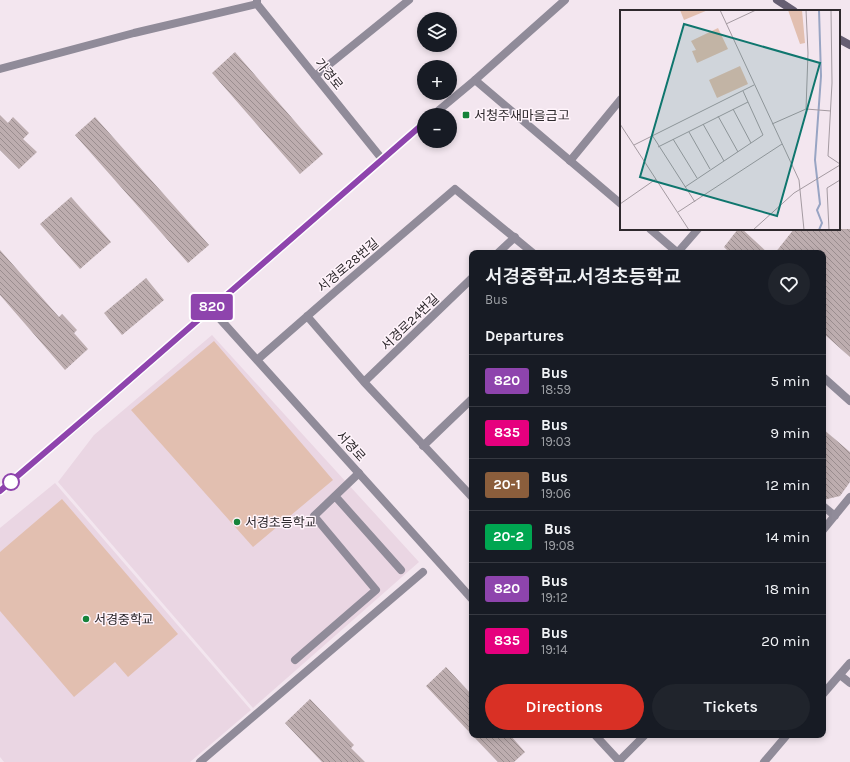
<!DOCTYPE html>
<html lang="en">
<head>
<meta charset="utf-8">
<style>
	body { margin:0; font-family:Karla,"Noto Sans KR",sans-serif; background:#20242c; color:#f1f3f6; height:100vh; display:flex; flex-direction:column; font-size:15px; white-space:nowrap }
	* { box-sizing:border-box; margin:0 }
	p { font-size:13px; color:#9ea1a6 }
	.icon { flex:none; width:22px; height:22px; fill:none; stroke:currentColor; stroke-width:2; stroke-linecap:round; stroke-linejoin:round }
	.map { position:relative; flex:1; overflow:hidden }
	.details { position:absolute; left:469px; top:250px; width:357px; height:488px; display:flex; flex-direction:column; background:#171b24; border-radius:8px; box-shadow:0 2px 6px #0003 }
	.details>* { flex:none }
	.badge { padding:0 8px; border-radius:3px; font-size:14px; line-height:26px }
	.buttons { position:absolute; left:417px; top:12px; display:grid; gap:8px }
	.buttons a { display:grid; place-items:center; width:40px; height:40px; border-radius:50%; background:#171b24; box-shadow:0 2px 6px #0003; font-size:20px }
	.map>.badge { position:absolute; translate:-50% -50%; box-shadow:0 0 0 2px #fff }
	h2 { padding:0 16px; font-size:15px; line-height:36px }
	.round { display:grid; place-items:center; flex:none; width:42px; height:42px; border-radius:21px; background:#20242c }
	.headline { display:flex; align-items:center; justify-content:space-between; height:68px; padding:0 16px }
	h1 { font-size:19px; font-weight:600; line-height:30px }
	.action { display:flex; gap:8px; margin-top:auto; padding:8px 16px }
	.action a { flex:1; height:46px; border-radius:24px; background:#d93025; color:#fff; font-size:16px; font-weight:600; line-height:46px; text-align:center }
	.action a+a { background:#20242c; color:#f1f3f6 }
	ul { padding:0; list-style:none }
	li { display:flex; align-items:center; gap:12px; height:52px; padding:0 16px; border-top:1px solid #363941 }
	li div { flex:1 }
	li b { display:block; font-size:15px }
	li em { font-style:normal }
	li .badge { min-width:44px; font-weight:700; text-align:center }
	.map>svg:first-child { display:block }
	.built { fill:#ead6e3 }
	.park { fill:#e2bfb0 }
	.building { fill:url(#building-back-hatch) }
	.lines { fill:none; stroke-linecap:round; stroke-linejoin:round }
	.service { stroke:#908b99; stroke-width:8 }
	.pedestrian { stroke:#908b99; stroke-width:8 }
	.minor { stroke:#908b99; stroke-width:8 }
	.tertiary { stroke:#908b99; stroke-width:8 }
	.secondary { stroke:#665e72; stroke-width:8 }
	.line-casing { stroke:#fff; stroke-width:9 }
	.line { stroke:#8e44ad; stroke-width:6 }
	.poi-dot { fill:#16833a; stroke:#fff4fb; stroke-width:1.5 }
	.stop-dot { fill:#fff; stroke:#8e44ad; stroke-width:2 }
	.labels { text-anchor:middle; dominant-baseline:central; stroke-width:3; stroke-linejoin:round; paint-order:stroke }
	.street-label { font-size:13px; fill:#2e292d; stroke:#fff4fb }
	.poi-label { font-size:13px; fill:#2e292d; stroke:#fff4fb; text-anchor:start }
	.inset-river { fill:none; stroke:#98a4c3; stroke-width:2 }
	.inset-road { fill:none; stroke:#a49aa1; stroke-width:1 }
	.view { fill:#0f766e; fill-opacity:0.15; stroke:#0f766e; stroke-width:2 }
	.inset-edge { fill:none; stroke:#2e292d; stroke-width:2 }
</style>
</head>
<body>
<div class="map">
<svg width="850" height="762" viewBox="0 0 850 762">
	<defs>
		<pattern id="building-back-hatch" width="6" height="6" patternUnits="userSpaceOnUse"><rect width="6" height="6" fill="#bdadaf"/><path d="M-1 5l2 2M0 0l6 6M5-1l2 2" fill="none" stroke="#9a8d8f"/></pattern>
	</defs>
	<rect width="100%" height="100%" fill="#f3e6ef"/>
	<path class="built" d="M 212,335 L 419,562 L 253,708 L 58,482 L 94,435 Z
		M 55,483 L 251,710 L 190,762 L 4,762 L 0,757 L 0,528 Z"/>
	<path class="park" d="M 214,341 L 333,480 L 253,547 L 131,410 Z
		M 62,499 L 178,634 L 128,677 L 115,662 L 74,697 L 0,611 L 0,552 Z"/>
	<path class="building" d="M 235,52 L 323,154 L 300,174 L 212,73 Z
		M 0,115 L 8,123 L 13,117 L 29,133 L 23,139 L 37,152 L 19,169 L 0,150 Z
		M 95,117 L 209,245 L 188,263 L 75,135 Z
		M 71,197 L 111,242 L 80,269 L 40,224 Z
		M 738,229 L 742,229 L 768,253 L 730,253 L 724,247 Z
		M 794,229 L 850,229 L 850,357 L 823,333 L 823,253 L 775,253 Z
		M 0,250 L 59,317 L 62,314 L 77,330 L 74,333 L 88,349 L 65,370 L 0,295 Z
		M 146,278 L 164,300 L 122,335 L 104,313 Z
		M 823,429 L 850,452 L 850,482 L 840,496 L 823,500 Z
		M 446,667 L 472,695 L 472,735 L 426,686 Z
		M 310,699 L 354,745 L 351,748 L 365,762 L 322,762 L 285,723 Z
		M 472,735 L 510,735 L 525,752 L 514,762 L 498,762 Z"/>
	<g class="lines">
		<path class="service" d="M 315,76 L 409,0
			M 570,161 L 621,99
			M 678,252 L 698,229
			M 335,496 L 401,570
			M 295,660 L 376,590 L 314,516 L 359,473"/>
		<path class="pedestrian" d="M 200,762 L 423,572"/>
		<path class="minor" d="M 257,0 L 257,4 L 382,159
			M 0,69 L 134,33 L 257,4
			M 475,80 L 621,204
			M 650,229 L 678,253
			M 498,253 L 515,237
			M 211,309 L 472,599
			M 307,316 L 364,382 L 472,497
			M 257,360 L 336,291 L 455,189 L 533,253
			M 823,377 L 850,401
			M 364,382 L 472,278
			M 423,446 L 472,399
			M 823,506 L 835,516
			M 823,530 L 850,497
			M 595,735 L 620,762
			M 619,761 L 645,735"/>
		<path class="tertiary" d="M 433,115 L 475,80 L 565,0
			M 0,491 L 93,412 L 424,123
			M 840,675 L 850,683
			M 823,694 L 850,663
			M 764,762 L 787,735"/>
		<path class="secondary" d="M 777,0 L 794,11
			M 839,39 L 850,45"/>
	</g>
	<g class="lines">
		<g class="line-casing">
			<path id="line" d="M 0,491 L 104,402 L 424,123"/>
		</g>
		<use href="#line" class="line"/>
	</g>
	<g class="poi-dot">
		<rect x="462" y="111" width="8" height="8" rx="2"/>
		<circle cx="237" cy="522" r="4"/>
		<circle cx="86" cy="619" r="4"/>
	</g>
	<circle class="stop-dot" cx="11" cy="482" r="8"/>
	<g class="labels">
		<g class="street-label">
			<text transform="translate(329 74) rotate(51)">가경로</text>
			<text transform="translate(348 265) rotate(-40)">서경로28번길</text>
			<text transform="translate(410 322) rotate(-44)">서경로24번길</text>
			<text transform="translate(351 446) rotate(48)">서경로</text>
		</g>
		<g class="poi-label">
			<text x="474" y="115">서청주새마을금고</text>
			<text x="245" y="522">서경초등학교</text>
			<text x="94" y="619">서경중학교</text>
		</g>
	</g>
	<g transform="translate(620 10)">
		<rect width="220" height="220" fill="#f3e6ef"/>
		<path d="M 60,0 L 88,0 L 64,10 ZM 168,0 L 182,0 L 185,33 L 180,34 ZM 98,18 L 108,39 L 77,53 L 72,41 L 76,40 L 71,31 ZM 120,56 L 128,74 L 97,88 L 89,70 Z" fill="#e2bfb0"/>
		<path class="inset-river" d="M 199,220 L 202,213 L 197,200 L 200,194 L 195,150 L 201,66 L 199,0"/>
		<path class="inset-road" d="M 100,0 L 179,170 L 184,220M 186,0 L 188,43 L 186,99M 211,0 L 212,73 L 208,146 L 220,154M 106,14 L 136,0M 113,99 L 131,133M 98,106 L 118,142M 0,114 L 69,220M 83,114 L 104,151M 152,114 L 186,99 L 211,101M 69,122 L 90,159M 32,125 L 75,192M 53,129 L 77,168M 14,135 L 134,75M 38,137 L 128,92M 65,177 L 143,125 L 123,81M 0,194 L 36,169M 58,202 L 162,134M 133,220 L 174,183 L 220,155M 209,220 L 207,178 L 220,170"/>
		<path class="view" d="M 64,14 L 200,53 L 157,206 L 20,167 Z"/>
		<rect width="220" height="220" class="inset-edge"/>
	</g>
</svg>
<div class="buttons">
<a><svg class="icon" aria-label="layers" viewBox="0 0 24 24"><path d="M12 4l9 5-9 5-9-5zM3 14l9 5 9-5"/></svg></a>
<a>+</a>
<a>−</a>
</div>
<b class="badge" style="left:212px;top:307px;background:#8e44ad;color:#fff">820</b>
<section class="details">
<div class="headline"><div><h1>서경중학교.서경초등학교</h1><p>Bus</p></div><a class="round"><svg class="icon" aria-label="heart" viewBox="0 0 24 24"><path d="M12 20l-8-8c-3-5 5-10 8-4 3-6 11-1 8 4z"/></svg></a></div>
<h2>Departures</h2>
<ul>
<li><span class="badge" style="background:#8e44ad;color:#fff">820</span><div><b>Bus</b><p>18:59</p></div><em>5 min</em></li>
<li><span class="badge" style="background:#e6007e;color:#fff">835</span><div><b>Bus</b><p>19:03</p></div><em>9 min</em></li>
<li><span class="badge" style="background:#8b5e3c;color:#fff">20-1</span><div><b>Bus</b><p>19:06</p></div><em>12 min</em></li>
<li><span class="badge" style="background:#00a651;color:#fff">20-2</span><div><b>Bus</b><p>19:08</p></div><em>14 min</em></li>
<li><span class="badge" style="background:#8e44ad;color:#fff">820</span><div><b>Bus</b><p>19:12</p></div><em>18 min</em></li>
<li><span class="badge" style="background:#e6007e;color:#fff">835</span><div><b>Bus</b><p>19:14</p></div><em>20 min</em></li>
</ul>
<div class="action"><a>Directions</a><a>Tickets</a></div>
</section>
</div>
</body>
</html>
